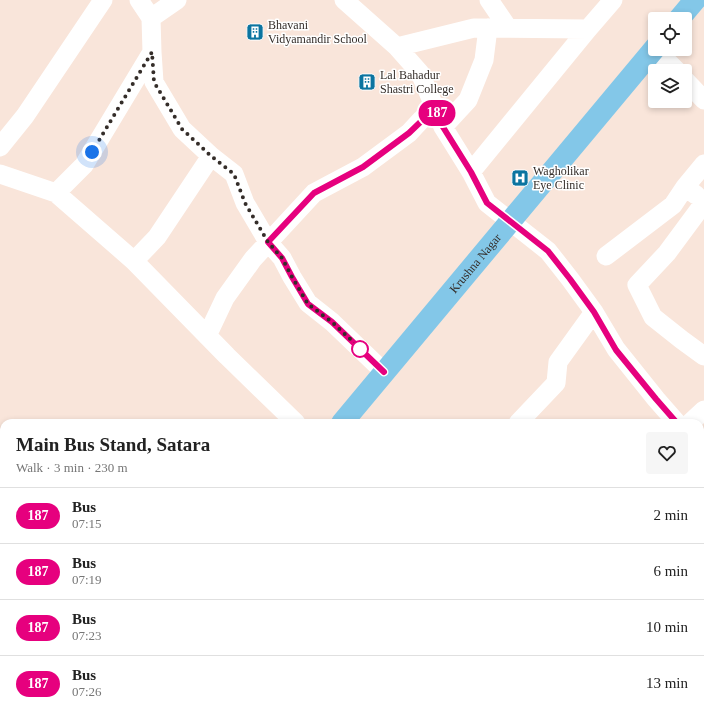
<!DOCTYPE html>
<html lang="en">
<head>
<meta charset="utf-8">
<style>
	body { margin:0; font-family:"Times New Roman",serif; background:#f6f6f6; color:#222; height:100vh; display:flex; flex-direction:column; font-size:15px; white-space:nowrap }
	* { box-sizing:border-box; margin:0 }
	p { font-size:13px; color:#767676 }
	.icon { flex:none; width:22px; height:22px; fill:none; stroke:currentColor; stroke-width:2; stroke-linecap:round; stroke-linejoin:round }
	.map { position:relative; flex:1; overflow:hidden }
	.details { position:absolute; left:0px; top:419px; width:704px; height:300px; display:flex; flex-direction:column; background:#fff; border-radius:12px 12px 0 0; box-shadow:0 2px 6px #0003 }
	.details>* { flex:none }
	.badge { padding:0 8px; border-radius:13px; font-size:14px; line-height:26px }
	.controls { position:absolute; left:648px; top:12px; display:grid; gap:8px }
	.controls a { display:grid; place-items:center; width:44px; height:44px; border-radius:4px; background:#fff; box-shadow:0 2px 6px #0003; font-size:20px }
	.you { position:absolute; width:20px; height:20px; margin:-10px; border:3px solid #fff; border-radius:50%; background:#1a73e8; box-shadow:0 0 0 6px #1a73e833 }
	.map>.badge { position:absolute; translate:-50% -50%; box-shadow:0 0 0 2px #fff }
	.round { display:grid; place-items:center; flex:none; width:42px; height:42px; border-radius:4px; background:#f6f6f6 }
	.overview { display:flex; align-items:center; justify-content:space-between; height:68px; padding:0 16px }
	h1 { font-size:19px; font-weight:700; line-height:30px }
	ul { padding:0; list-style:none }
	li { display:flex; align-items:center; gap:12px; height:56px; padding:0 16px; border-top:1px solid #e0e0e0 }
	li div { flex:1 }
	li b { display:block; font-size:15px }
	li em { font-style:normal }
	li .badge { min-width:44px; font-weight:700; text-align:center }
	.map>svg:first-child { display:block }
	.green { fill:#ecb696 }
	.water { fill:#d99268 }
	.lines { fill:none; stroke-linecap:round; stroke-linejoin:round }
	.minor { stroke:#fff; stroke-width:19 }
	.major { stroke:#83c7e8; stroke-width:22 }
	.line-casing { stroke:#fff; stroke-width:9 }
	.line { stroke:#e6007e; stroke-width:6 }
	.walk { stroke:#342d29; stroke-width:4; stroke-dasharray:0 7.2 }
	.stop-dot { fill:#fff; stroke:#e6007e; stroke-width:2 }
	.labels { text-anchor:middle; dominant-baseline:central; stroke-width:3; stroke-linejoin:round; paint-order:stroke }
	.poi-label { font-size:12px; fill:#342d29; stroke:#fff; text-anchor:start }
	.street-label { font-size:12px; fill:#342d29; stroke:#fff }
</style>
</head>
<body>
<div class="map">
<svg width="704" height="719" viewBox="0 0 704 719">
	<rect width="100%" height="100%" fill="#f9e5da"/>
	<path class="green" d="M 279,715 L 404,715 L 400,719 L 283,719 Z"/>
	<path class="water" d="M 0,644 L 4,646 L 4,715 L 33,715 C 22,719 11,719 0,715 Z"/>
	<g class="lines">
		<path class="minor" d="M 139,0 L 151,18 L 152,52 L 154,82 L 182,129 L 211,156 L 234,174 L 245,203 L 268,242 L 282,258 L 292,277 L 308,303 L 332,322 L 385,373
			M 344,0 L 397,47 L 474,28 L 588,29
			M 489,0 L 508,28
			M 151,18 L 177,0
			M 397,47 L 420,73 L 443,127 L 471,172 L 487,203 L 548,251 L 570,279 L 594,312 L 616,349 L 656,399 L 677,423
			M 655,49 L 677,71
			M 685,80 L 704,100
			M 443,127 L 468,100 L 484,60 L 488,28
			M 0,147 L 25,116 L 103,0
			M 471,172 L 588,29 L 613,0
			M 0,174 L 56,193 L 134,261 L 227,356 L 296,423
			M 56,193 L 84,165 L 152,52
			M 696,195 L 685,187 L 704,164
			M 704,203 L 667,253 L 637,285 L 653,317 L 682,340 L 704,356
			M 606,256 L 673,205 L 685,187
			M 134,261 L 157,237 L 211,156
			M 207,336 L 225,298 L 253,259 L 314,193 L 363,167 L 409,133 L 421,120 L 435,108
			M 518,423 L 556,383 L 558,362 L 594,312
			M 690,423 L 704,410
			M 700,452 L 704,459
			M 0,572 L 4,576
			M 700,714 L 704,709
			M 224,715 L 229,719
			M 600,715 L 605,719
			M 508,719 L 512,715"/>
		<g class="major">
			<path d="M 679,19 L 695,0"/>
			<path id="s1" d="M 342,423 L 655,48"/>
			<path d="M 97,719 L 101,715"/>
		</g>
	</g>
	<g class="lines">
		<g class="line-casing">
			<path id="line" d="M 384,372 L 332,322 L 308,304 L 292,277 L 282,258 L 268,242 L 314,193 L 363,167 L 409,133 L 435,108 L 443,127 L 471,172 L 487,203 L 548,251 L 570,279 L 594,312 L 616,350 L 656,399 L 677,423"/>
		</g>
		<use href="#line" class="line"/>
		<path class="walk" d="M 92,152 L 152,52 L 154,82 L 182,129 L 211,156 L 234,174 L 245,203 L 268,242 L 282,258 L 292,277 L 308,304 L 332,322 L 364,352 L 360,349"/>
	</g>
	<defs>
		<g id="building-square" transform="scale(0.9)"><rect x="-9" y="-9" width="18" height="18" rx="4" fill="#0b74a0" stroke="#fff"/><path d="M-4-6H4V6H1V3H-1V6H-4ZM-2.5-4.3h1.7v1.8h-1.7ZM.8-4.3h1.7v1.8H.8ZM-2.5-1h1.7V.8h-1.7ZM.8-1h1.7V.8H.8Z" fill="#fff"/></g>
		<g id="hospital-square" transform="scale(0.9)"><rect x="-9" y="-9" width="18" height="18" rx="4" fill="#0b74a0" stroke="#fff"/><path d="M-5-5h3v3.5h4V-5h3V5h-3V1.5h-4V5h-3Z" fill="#fff"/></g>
	</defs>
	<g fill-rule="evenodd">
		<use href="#building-square" x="255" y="32"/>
		<use href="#building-square" x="367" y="82"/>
		<use href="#hospital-square" x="520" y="178"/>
	</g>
	<circle class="stop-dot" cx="360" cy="349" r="8"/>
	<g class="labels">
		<g class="poi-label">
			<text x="268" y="25">Bhavani<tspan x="268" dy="14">Vidyamandir School</tspan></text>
			<text x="380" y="75">Lal Bahadur<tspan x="380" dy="14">Shastri College</tspan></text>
			<text x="533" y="171">Wagholikar<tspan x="533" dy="14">Eye Clinic</tspan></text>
		</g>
		<g class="street-label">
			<text stroke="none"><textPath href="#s1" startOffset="208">Krushna Nagar</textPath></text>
		</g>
	</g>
</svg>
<div class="controls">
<a><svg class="icon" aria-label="locate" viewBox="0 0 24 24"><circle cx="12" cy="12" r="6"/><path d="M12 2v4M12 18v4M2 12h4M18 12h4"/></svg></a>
<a><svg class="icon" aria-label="layers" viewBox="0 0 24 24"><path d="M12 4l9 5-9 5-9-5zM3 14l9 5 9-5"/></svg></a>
</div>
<div class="you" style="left:92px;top:152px"></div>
<b class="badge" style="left:437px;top:113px;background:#e6007e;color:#fff">187</b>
<section class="details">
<div class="overview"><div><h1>Main Bus Stand, Satara</h1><p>Walk · 3 min · 230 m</p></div><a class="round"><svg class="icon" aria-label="heart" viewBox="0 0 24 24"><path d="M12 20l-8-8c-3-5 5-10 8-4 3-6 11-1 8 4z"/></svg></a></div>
<ul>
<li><span class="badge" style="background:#e6007e;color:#fff">187</span><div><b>Bus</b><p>07:15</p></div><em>2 min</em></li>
<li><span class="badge" style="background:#e6007e;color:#fff">187</span><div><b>Bus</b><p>07:19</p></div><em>6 min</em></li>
<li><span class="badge" style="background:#e6007e;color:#fff">187</span><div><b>Bus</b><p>07:23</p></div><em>10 min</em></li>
<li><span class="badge" style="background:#e6007e;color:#fff">187</span><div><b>Bus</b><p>07:26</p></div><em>13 min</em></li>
</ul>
</section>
</div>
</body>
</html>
